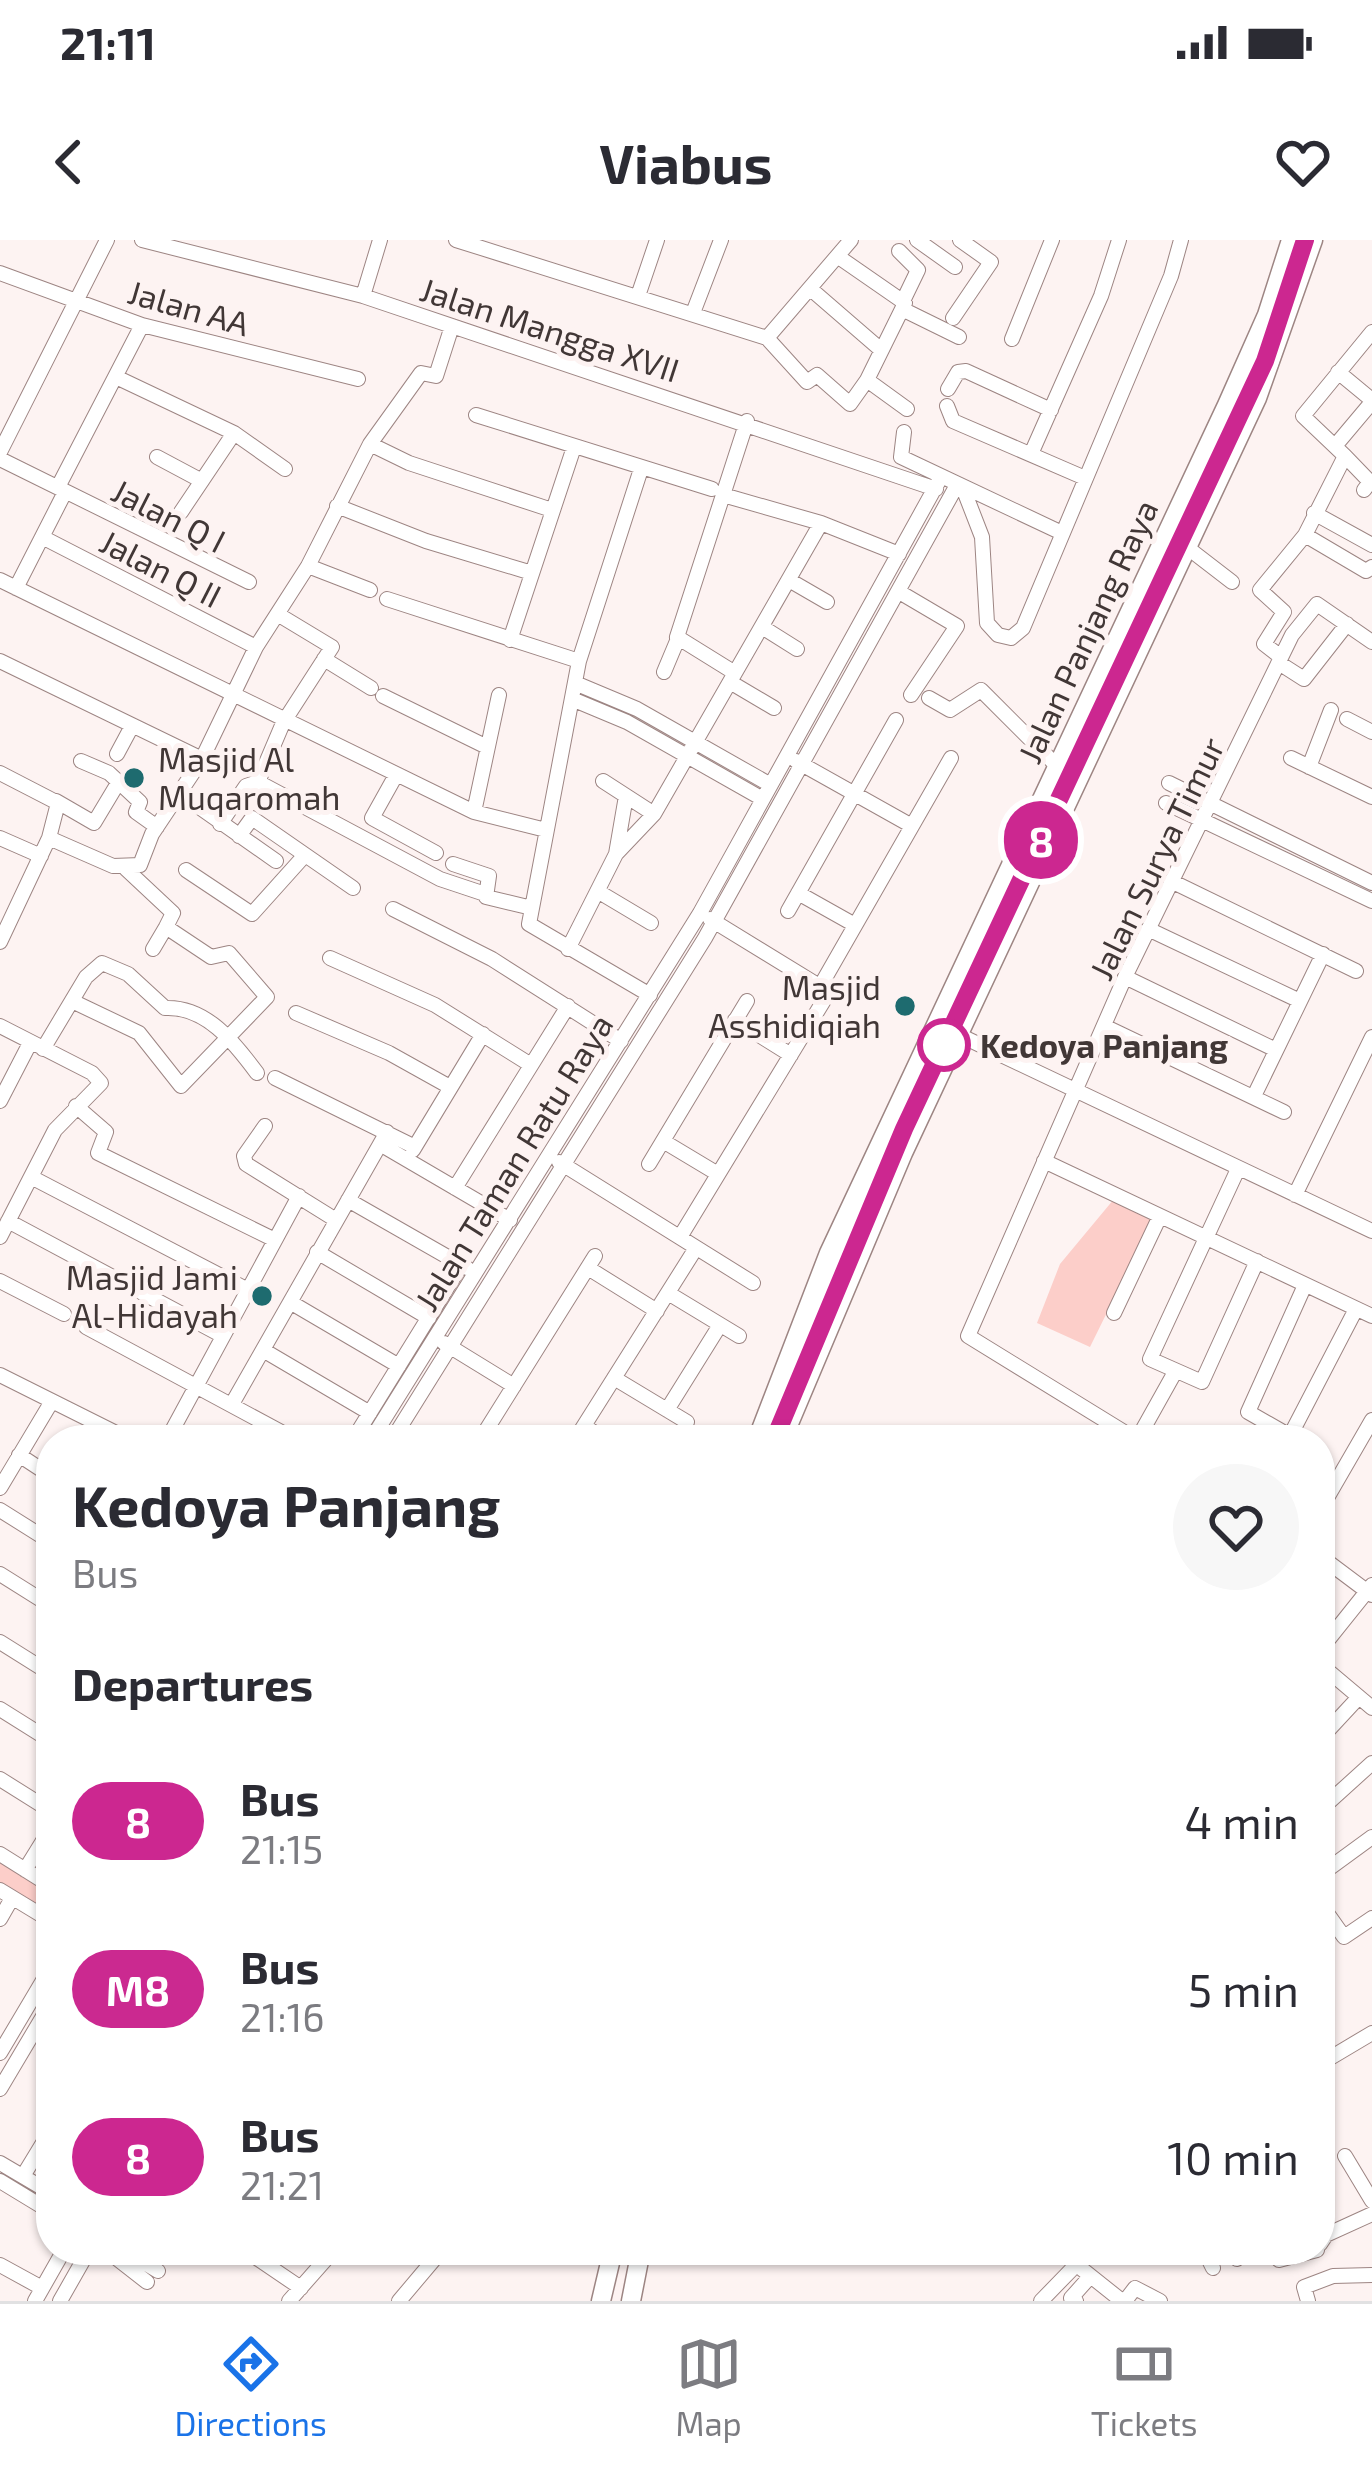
<!DOCTYPE html>
<html lang="en">
<head>
<meta charset="utf-8">
<style>
	body { margin:0; font-family:"Exo 2",sans-serif; background:#f7f7f7; color:#2b2b33; height:100vh; display:flex; flex-direction:column; font-size:45px; white-space:nowrap }
	* { box-sizing:border-box; margin:0 }
	p { font-size:39px; color:#7c7c81 }
	.icon { flex:none; width:66px; height:66px; fill:none; stroke:currentColor; stroke-width:2; stroke-linecap:round; stroke-linejoin:round }
	.map { position:relative; flex:1; overflow:hidden }
	.sheet { position:absolute; left:36px; top:1185px; width:1299px; height:840px; display:flex; flex-direction:column; background:#fff; border-radius:48px; box-shadow:0 3px 9px #0004 }
	.sheet>* { flex:none }
	.badge { padding:0 24px; border-radius:39px; font-size:42px; line-height:78px }
	.map>.badge { position:absolute; translate:-50% -50%; box-shadow:0 0 0 6px #fff }
	h2 { padding:0 36px; font-size:45px; line-height:108px }
	.round { display:grid; place-items:center; flex:none; width:126px; height:126px; border-radius:63px; background:#f7f7f7 }
	.head { display:flex; align-items:center; justify-content:space-between; height:204px; padding:0 36px }
	h1 { font-size:57px; font-weight:700; line-height:90px }
	ul { padding:0; list-style:none }
	li { display:flex; align-items:center; gap:36px; height:168px; padding:0 36px }
	li div { flex:1 }
	li b { display:block; font-size:45px }
	li em { font-style:normal }
	li .badge { min-width:132px; font-weight:700; text-align:center }
	.status { display:flex; justify-content:space-between; align-items:center; height:84px; padding:0 60px; background:#fff; direction:ltr }
	.status svg { height:33px; fill:currentColor }
	header { display:flex; justify-content:space-between; align-items:center; height:156px; padding:0 36px; background:#fff; font-size:54px; font-weight:700 }
	.tab-bar { display:flex; justify-content:space-around; align-items:center; height:168px; border-top:3px solid #e1e1e2; background:#fff; font-size:33px; color:#7c7c81 }
	.tab-bar a { display:grid; justify-items:center; gap:6px }
	.tab-bar .selected { color:#1a73e8 }
	.map>svg:first-child { display:block }
	.green { fill:#fccec9 }
	.lines { fill:none; stroke-linecap:round; stroke-linejoin:round }
	.minor-casing { stroke:#9d8583; stroke-width:16 }
	.major-casing { stroke:#9d8583; stroke-width:21 }
	.minor { stroke:#fff; stroke-width:14 }
	.major { stroke:#fff; stroke-width:18 }
	.line-casing { stroke:#fff; stroke-width:27 }
	.line { stroke:#cc2790; stroke-width:18 }
	.poi-dot { fill:#1e6b6f; stroke:#fdf3f2; stroke-width:4.5 }
	.stop-dot { fill:#fff; stroke:#cc2790; stroke-width:6 }
	.labels { text-anchor:middle; dominant-baseline:central; stroke-width:10; stroke-linejoin:round; paint-order:stroke }
	.street-label { font-size:33px; fill:#413736; stroke:#fdf3f2 }
	.poi-label { font-size:33px; fill:#413736; stroke:#fdf3f2; text-anchor:end }
	.stop-label { font-size:33px; font-weight:bold; fill:#413736; stroke:#fdf3f2; text-anchor:start }
</style>
</head>
<body>
<div class="status"><b>21:11</b><svg viewBox="0 0 49 12"><path d="M0 12V9h3v3zM5 12V6h3v6zM10 12V3h3v9zM15 12V0h3v12zM26 1h20v11H26zM47 4h2v5h-2z"/></svg></div>
<header><svg class="icon" aria-label="back" viewBox="0 0 24 24"><path d="M15 5l-7 7 7 7"/></svg>Viabus<svg class="icon" aria-label="heart" viewBox="0 0 24 24"><path d="M12 20l-8-8c-3-5 5-10 8-4 3-6 11-1 8 4z"/></svg></header>
<div class="map">
<svg width="1372" height="2061" viewBox="0 0 1372 2061">
	<rect width="100%" height="100%" fill="#fdf3f2"/>
	<path class="green" d="M 1114,959 L 1153,979 L 1090,1107 L 1037,1083 L 1060,1024 Z
		M 0,1614 L 51,1645 L 51,1688 L 0,1656 Z"/>
	<g class="lines">
		<g class="minor-casing">
			<path id="minor" d="M 142,0 L 363,56 L 936,249
				M 456,0 L 767,98
				M 917,0 L 955,27
				M 899,11 L 918,30 L 903,61
				M 840,18 L 905,63 L 867,140
				M 0,33 L 142,85 L 358,139
				M 813,51 L 880,109
				M 363,56 L 380,0
				M 638,56 L 657,0
				M 902,69 L 959,97
				M 693,73 L 721,0
				M 953,78 L 991,22 L 960,0
				M 767,98 L 807,142 L 817,135 L 850,164 L 867,140 L 907,169
				M 767,98 L 851,0
				M 1012,99 L 1052,0
				M 1338,132 L 1372,160
				M 118,138 L 234,193 L 285,229
				M 948,149 L 958,132 L 966,131 L 1051,170
				M 947,166 L 953,181 L 1085,238
				M 476,175 L 712,249
				M 904,192 L 901,217 L 1062,293
				M 370,204 L 409,223 L 552,270
				M 1335,206 L 1372,162
				M 0,212 L 107,0
				M 1031,214 L 1101,56 L 1119,0
				M 1345,216 L 1370,242 L 1364,250
				M 157,217 L 202,241
				M 0,219 L 249,342
				M 641,229 L 579,421 L 529,684 L 650,755
				M 58,247 L 142,85
				M 963,248 L 982,297 L 987,383 L 998,395 L 1011,398 L 1023,388 L 1171,36 L 1181,0
				M 723,255 L 821,283 L 899,314
				M 337,266 L 426,301 L 532,333
				M 181,272 L 234,193
				M 1314,273 L 1372,305
				M 1305,295 L 1366,331 L 1372,327
				M 42,297 L 256,407
				M 1184,305 L 1232,342
				M 308,326 L 370,350
				M 0,340 L 474,572 L 546,590
				M 789,340 L 827,362
				M 16,348 L 65,252
				M 901,353 L 957,386 L 911,455
				M 387,359 L 579,421
				M 762,387 L 797,409
				M 510,400 L 574,207
				M 1281,417 L 1264,404 L 1284,372 L 1260,350 L 1305,295 L 1345,216 L 1303,176 L 1372,92
				M 324,419 L 371,448
				M 0,421 L 202,519
				M 1279,423 L 1304,439 L 1347,384
				M 664,432 L 677,401
				M 735,433 L 677,397 L 747,181
				M 730,442 L 774,468
				M 575,443 L 637,469 L 769,544
				M 383,456 L 487,507
				M 929,458 L 950,470 L 981,450 L 1057,526
				M 572,459 L 627,482 L 761,558
				M 1347,479 L 1372,492
				M 117,514 L 132,486
				M 1291,518 L 1372,557
				M 81,521 L 109,533 L 140,562 L 136,572 L 157,587
				M 796,521 L 912,586
				M 1309,527 L 1331,470
				M 0,533 L 58,563 L 49,598 L 0,702
				M 396,535 L 372,578 L 436,613
				M 603,541 L 654,574
				M 258,542 L 440,639 L 485,654
				M 1169,543 L 1372,643
				M 182,555 L 276,621
				M 56,561 L 94,583 L 118,543
				M 1166,563 L 1372,661
				M 474,572 L 499,455
				M 220,584 L 246,546 L 258,542 L 283,483 L 332,407 L 279,375
				M 239,596 L 252,578 L 353,648
				M 0,598 L 41,616
				M 49,598 L 113,626 L 140,625 L 152,594 L 202,519 L 256,407 L 308,326 L 370,204 L 421,133 L 436,136 L 452,86
				M 616,614 L 626,556
				M 453,624 L 489,636 L 486,657 L 532,668
				M 186,630 L 252,674 L 305,615
				M 1171,641 L 1356,731
				M 599,652 L 651,683
				M 798,653 L 855,685
				M 393,669 L 492,719 L 621,801
				M 788,671 L 896,480
				M 1148,689 L 1300,761
				M 153,709 L 166,687
				M 568,709 L 616,614 L 654,574 L 821,283
				M 330,718 L 435,765 L 531,825
				M 1125,737 L 1276,810
				M 821,745 L 951,518
				M 72,761 L 139,793 L 181,846 L 267,757 L 229,713 L 211,717 L 166,687 L 173,673 L 126,629
				M 296,773 L 389,813 L 450,847
				M 735,780 L 791,815
				M 0,786 L 92,833 L 101,843 L 55,890 L 0,997
				M 1104,786 L 1284,872
				M 957,794 L 1372,991
				M 43,809 L 86,737 L 102,723 L 128,734 L 165,768 C 206,766 234,802 257,833
				M 275,838 L 415,907
				M 1254,856 L 1323,714
				M 0,861 L 30,803
				M 76,866 L 106,892 L 98,913 L 275,1000
				M 265,886 L 244,916 L 246,924 L 336,980
				M 663,901 L 718,934
				M 380,904 L 510,980
				M 413,910 L 483,794
				M 1044,921 L 1372,1076
				M 559,922 L 753,1043
				M 649,924 L 747,761
				M 1238,929 L 1150,1119 L 1202,1142 L 1257,1021
				M 31,937 L 248,1050
				M 455,948 L 568,766
				M 1295,955 L 1372,797
				M 348,960 L 467,1028
				M 8,981 L 223,1096
				M 680,997 L 829,752 L 710,679
				M 317,1012 L 429,1078
				M 588,1028 L 657,1071
				M 0,1041 L 64,1074
				M 1305,1045 L 1248,1172 L 1290,1196 L 1356,1069
				M 668,1053 L 739,1096
				M 290,1062 L 399,1126
				M 1114,1073 L 1160,976
				M 86,1087 L 296,1200
				M 444,1103 L 514,1146
				M 263,1110 L 370,1173
				M 0,1135 L 130,1200
				M 614,1138 L 687,1182
				M 232,1164 L 387,892
				M 667,1170 L 720,1085
				M 584,1186 L 606,1200
				M 167,1200 L 299,956
				M 353,1200 L 461,1025
				M 371,1200 L 700,673 L 941,237
				M 392,1200 L 705,698 L 957,245
				M 480,1200 L 595,1016
				M 575,1200 L 696,1008
				M 1137,1200 L 968,1096 L 1125,737 L 1292,395 L 1317,364 L 1372,402
				M 1137,1200 L 1175,1132
				M 19,1215 L 51,1236
				M 0,1248 L 52,1161
				M 0,1270 L 51,1302
				M 1320,1270 L 1372,1180
				M 1320,1316 L 1372,1355
				M 0,1334 L 51,1366
				M 0,1402 L 51,1434
				M 1320,1410 L 1372,1345
				M 1320,1424 L 1372,1468
				M 0,1469 L 51,1501
				M 1320,1499 L 1359,1457
				M 0,1539 L 51,1571
				M 1320,1570 L 1372,1523
				M 0,1614 L 51,1646
				M 25,1630 L 51,1588
				M 1320,1635 L 1372,1597
				M 0,1650 L 51,1681
				M 1320,1663 L 1344,1697 L 1372,1678
				M 0,1679 L 12,1658
				M 0,1813 L 51,1727
				M 1320,1824 L 1372,1793
				M 0,1849 L 51,1763
				M 1345,1916 L 1372,1961
				M 0,1923 L 51,1953
				M 23,1936 L 51,1890
				M 0,1941 L 51,1972
				M 1320,2004 L 1326,1995 L 1372,1974
				M 106,2010 L 147,2042
				M 123,2010 L 158,2031
				M 245,2010 L 301,2048
				M 1058,2010 L 1122,2061
				M 1204,2010 L 1213,2028
				M 1236,2010 L 1237,2019
				M 1269,2010 L 1279,2020 L 1317,2010
				M 0,2025 L 42,2048
				M 35,2061 L 64,2010
				M 60,2061 L 89,2010
				M 289,2061 L 334,2010
				M 399,2061 L 442,2010
				M 1041,2061 L 1074,2027
				M 1076,2061 L 1071,2058 L 1088,2039
				M 1125,2061 L 1135,2048 L 1160,2061
				M 1308,2061 L 1304,2047 L 1333,2036 L 1372,2035"/>
		</g>
		<g class="major-casing">
			<path id="major" d="M 757,1200 L 829,1013 L 1227,165 L 1267,75 L 1291,0
				M 782,1200 L 903,913 L 1257,158 L 1313,0
				M 601,2061 L 613,2010
				M 631,2061 L 641,2010"/>
		</g>
		<use href="#minor" class="minor"/>
		<use href="#major" class="major"/>
	</g>
	<g class="lines">
		<g class="line-casing">
			<path id="line" d="M 774,1200 L 904,889 L 1265,121 L 1305,0"/>
		</g>
		<use href="#line" class="line"/>
	</g>
	<g class="poi-dot">
		<circle cx="134" cy="538" r="12"/>
		<circle cx="905" cy="766" r="12"/>
		<circle cx="262" cy="1056" r="12"/>
	</g>
	<circle class="stop-dot" cx="944" cy="805" r="24"/>
	<g class="labels">
		<g class="street-label">
			<text transform="translate(189 67) rotate(16)">Jalan AA</text>
			<text transform="translate(550 89) rotate(18)">Jalan Mangga XVII</text>
			<text transform="translate(169 275) rotate(27)">Jalan Q I</text>
			<text transform="translate(161 328) rotate(27)">Jalan Q II</text>
			<text transform="translate(1087 391) rotate(-65)">Jalan Panjang Raya</text>
			<text transform="translate(1156 618) rotate(-64)">Jalan Surya Timur</text>
			<text transform="translate(513 922) rotate(-58)">Jalan Taman Ratu Raya</text>
		</g>
		<g class="poi-label">
			<text x="158" y="519" text-anchor="start">Masjid Al<tspan x="158" dy="38">Muqaromah</tspan></text>
			<text x="881" y="747">Masjid<tspan x="881" dy="38">Asshidiqiah</tspan></text>
			<text x="238" y="1037">Masjid Jami<tspan x="238" dy="38">Al-Hidayah</tspan></text>
		</g>
		<g class="stop-label">
			<text x="980" y="805">Kedoya Panjang</text>
		</g>
	</g>
</svg>
<b class="badge" style="left:1041px;top:600px;background:#cc2790;color:#fff">8</b>
<section class="sheet">
<div class="head"><div><h1>Kedoya Panjang</h1><p>Bus</p></div><a class="round"><svg class="icon" aria-label="heart" viewBox="0 0 24 24"><path d="M12 20l-8-8c-3-5 5-10 8-4 3-6 11-1 8 4z"/></svg></a></div>
<h2>Departures</h2>
<ul>
<li><span class="badge" style="background:#cc2790;color:#fff">8</span><div><b>Bus</b><p>21:15</p></div><em>4 min</em></li>
<li><span class="badge" style="background:#cb2990;color:#fff">M8</span><div><b>Bus</b><p>21:16</p></div><em>5 min</em></li>
<li><span class="badge" style="background:#cc2790;color:#fff">8</span><div><b>Bus</b><p>21:21</p></div><em>10 min</em></li>
</ul>
</section>
</div>
<nav class="tab-bar">
<a class="selected"><svg class="icon" aria-label="directions" viewBox="0 0 24 24"><path d="M12 3l9 9-9 9-9-9zM9 14v-3h6M13 9l2 2-2 2"/></svg>Directions</a>
<a><svg class="icon" aria-label="map" viewBox="0 0 24 24"><path d="M3 6l6-2 6 2 6-2v14l-6 2-6-2-6 2zM9 4v14M15 6v14"/></svg>Map</a>
<a><svg class="icon" aria-label="tickets" viewBox="0 0 24 24"><path d="M3 7h18v10H3zM15 7v10"/></svg>Tickets</a>
</nav>
</body>
</html>
